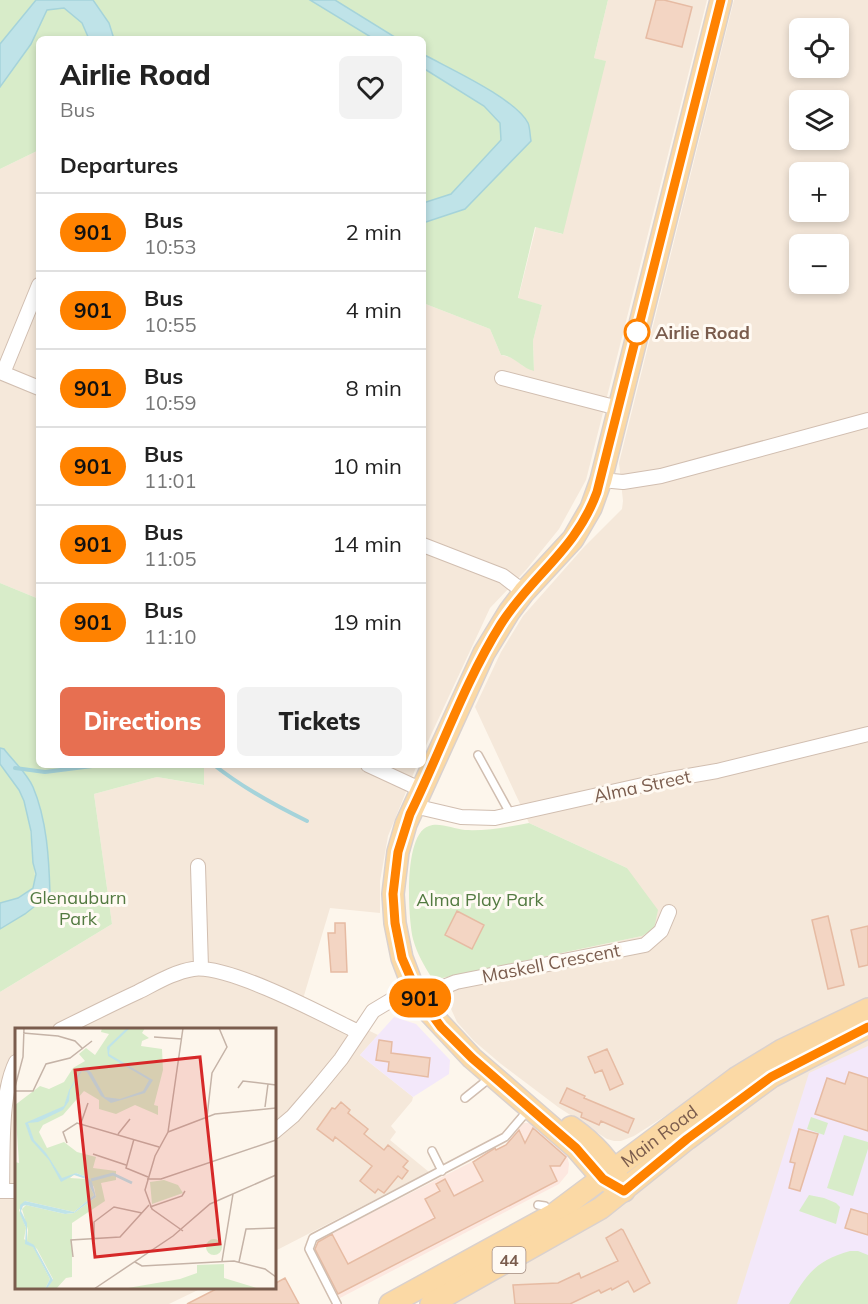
<!DOCTYPE html>
<html lang="en">
<head>
<meta charset="utf-8">
<style>
	body { margin:0; font-family:Mulish,sans-serif; background:#f2f2f2; color:#222; height:100vh; display:flex; flex-direction:column; font-size:22px; white-space:nowrap }
	* { box-sizing:border-box; margin:0 }
	p { font-size:20px; color:#767676 }
	.icon { flex:none; width:33px; height:33px; fill:none; stroke:currentColor; stroke-width:2; stroke-linecap:round; stroke-linejoin:round }
	.map { position:relative; flex:1; overflow:hidden }
	.side { position:absolute; left:36px; top:36px; width:390px; height:732px; display:flex; flex-direction:column; background:#fff; border-radius:9px; box-shadow:0 3px 9px #0003 }
	.side>* { flex:none }
	.badge { padding:0 12px; border-radius:20px; font-size:21px; line-height:39px }
	.controls { position:absolute; left:789px; top:18px; display:grid; gap:12px }
	.controls a { display:grid; place-items:center; width:60px; height:60px; border-radius:9px; background:#fff; box-shadow:0 3px 9px #0003; font-size:30px }
	.map>.badge { position:absolute; translate:-50% -50%; box-shadow:0 0 0 3px #fff }
	h2 { padding:0 24px; font-size:22px; line-height:54px }
	.round { display:grid; place-items:center; flex:none; width:63px; height:63px; border-radius:9px; background:#f2f2f2 }
	.head { display:flex; align-items:center; justify-content:space-between; height:102px; padding:0 24px }
	h1 { font-size:28px; font-weight:800; line-height:45px }
	.primary-button { display:flex; gap:12px; margin-top:auto; padding:12px 24px }
	.primary-button a { flex:1; height:69px; border-radius:9px; background:#e76f51; color:#fff; font-size:24px; font-weight:800; line-height:69px; text-align:center }
	.primary-button a+a { background:#f2f2f2; color:#222 }
	ul { padding:0; list-style:none }
	li { display:flex; align-items:center; gap:18px; height:78px; padding:0 24px; border-top:2px solid #e0e0e0 }
	li div { flex:1 }
	li b { display:block; font-size:22px }
	li em { font-style:normal }
	li .badge { min-width:66px; font-weight:700; text-align:center }
	.map>svg:first-child { display:block }
	.residential { fill:#f5e8da; fill-rule:evenodd }
	.commercial { fill:#fde8e0 }
	.education { fill:#f3e8fa }
	.green { fill:#d8ecc9 }
	.water { fill:#bfe3e8; stroke:#a5d3da; stroke-width:1.5 }
	.lines { fill:none; stroke-linecap:round; stroke-linejoin:round }
	.stream { stroke:#a5d3da; stroke-width:4 }
	.building { fill:#f3d5c3; stroke:#e6bba3; stroke-width:1.5 }
	.lane-casing { stroke:#d1beb0; stroke-width:10 }
	.street-casing { stroke:#d1beb0; stroke-width:16 }
	.primary-casing { stroke:#dad1cd; stroke-width:24 }
	.lane { stroke:#fff; stroke-width:7 }
	.street { stroke:#fff; stroke-width:14 }
	.primary { stroke:#fbd9a5; stroke-width:21 }
	.line-casing { stroke:#fff; stroke-width:14 }
	.line { stroke:#ff8200; stroke-width:9 }
	.stop-dot { fill:#fff; stroke:#ff8200; stroke-width:3 }
	.labels { text-anchor:middle; dominant-baseline:central; stroke-width:6; stroke-linejoin:round; paint-order:stroke }
	.shield { fill:#fffaf3; stroke:#a28b7f; stroke-width:1.5 }
	.shield-label { font-size:16px; font-weight:bold; fill:#7a5c4d }
	.stop-label { font-size:18px; font-weight:bold; fill:#7a5c4d; stroke:#fffaf3; text-anchor:start }
	.street-label { font-size:18px; fill:#7a5c4d; stroke:#fffaf3 }
	.park-label { font-size:18px; fill:#537a41; stroke:#fffaf3 }
	.inset-river { fill:none; stroke:#bfe3e8; stroke-width:3 }
	.inset-road { fill:none; stroke:#c5b3a7; stroke-width:1.5 }
	.view { fill:#d62828; fill-opacity:0.15; stroke:#d62828; stroke-width:3 }
	.inset-edge { fill:none; stroke:#7a5c4d; stroke-width:3 }
</style>
</head>
<body>
<div class="map">
<svg width="868" height="1304" viewBox="0 0 868 1304">
	<rect width="100%" height="100%" fill="#fdf6ec"/>
	<path class="residential" d="M 608,0 L 707,0 L 586,480 L 559,529 L 526,570 L 490,608 L 423,752 L 423,303 L 490,329 L 501,355 L 513,358 L 523,366 L 534,370 L 533,341 L 542,305 L 518,299 L 536,227 L 562,234 L 605,61 L 594,58 Z
		M 734,0 L 868,0 L 868,1000 L 803,1027 L 634,1136 L 621,1141 L 614,1141 L 607,1139 L 558,1107 L 501,1064 L 474,1041 L 457,1022 L 447,1000 L 433,981 L 642,936 L 654,929 L 627,868 L 529,823 L 475,707 L 501,652 L 523,616 L 584,547 L 622,509 L 623,501 L 619,463 ZM 800,28 L 838,28 L 838,68 L 800,68 ZM 800,100 L 838,100 L 838,140 L 800,140 ZM 800,172 L 838,172 L 838,212 L 800,212 ZM 800,244 L 838,244 L 838,284 L 800,284 Z
		M 39,150 L 39,599 L 0,583 L 0,169 Z
		M 204,765 L 417,765 L 388,836 L 380,881 L 380,913 L 330,908 L 303,999 L 378,1035 L 360,1055 L 413,1097 L 412,1101 L 391,1126 L 396,1132 L 390,1140 L 429,1172 L 275,1251 L 274,1030 L 16,1030 L 16,1288 L 202,1288 L 169,1304 L 0,1304 L 0,992 L 112,924 L 94,794 L 157,777 L 203,785 Z
		M 868,1038 L 868,1304 L 449,1304 L 549,1250 L 610,1212 L 726,1117 L 804,1069 Z"/>
	<path class="commercial" d="M 523,1123 L 531,1123 L 561,1147 L 567,1155 L 569,1164 L 568,1173 L 559,1184 L 340,1298 L 315,1249 L 318,1240 L 507,1144 Z"/>
	<path class="education" d="M 394,1017 L 416,1024 L 450,1060 L 449,1074 L 413,1097 L 360,1055 Z
		M 868,1046 L 868,1304 L 737,1304 L 809,1073 Z"/>
	<path class="green" d="M 0,0 L 608,0 L 594,58 L 606,61 L 563,234 L 535,227 L 518,298 L 542,305 L 533,341 L 534,371 C 521,368 515,356 501,355 L 490,329 L 423,303 L 423,39 L 39,39 L 39,150 L 0,169 Z
		M 0,583 L 39,599 L 39,765 L 204,765 L 204,785 L 157,777 L 94,794 L 112,924 L 0,992 L 0,929 L 25,914 L 50,894 C 49,859 47,820 33,787 C 27,774 13,761 4,749 L 0,748 Z
		M 0,764 C 6,773 14,781 20,791 C 32,812 30,837 33,860 C 34,874 37,872 33,888 L 18,898 L 0,903 Z
		M 529,823 L 627,868 L 658,910 L 654,929 L 642,936 L 433,980 C 425,967 417,954 413,939 C 408,918 403,834 429,826 C 439,822 454,829 465,830 C 487,831 508,827 529,823 Z
		M 811,1117 L 828,1123 L 824,1135 L 807,1129 Z
		M 844,1135 L 868,1142 L 868,1149 L 853,1196 L 827,1188 Z
		M 809,1195 L 824,1198 L 836,1203 L 840,1207 L 836,1224 L 799,1211 Z
		M 850,1251 L 858,1251 L 868,1255 L 868,1304 L 789,1304 C 807,1274 815,1261 850,1251 Z"/>
	<path class="water" d="M 36,0 L 93,0 L 109,23 L 114,39 L 89,39 L 82,23 L 64,8 L 47,10 L 31,44 L 0,87 L 0,44 Z
		M 310,0 L 335,0 L 398,39 L 374,39 Z
		M 423,54 C 448,68 515,98 528,123 C 530,127 530,136 531,141 L 465,209 L 423,223 L 423,203 L 451,194 L 501,140 L 500,123 L 484,106 L 423,68 Z
		M 0,748 L 4,749 C 13,761 27,773 33,787 C 47,820 49,859 50,894 L 25,914 L 0,929 L 0,903 L 18,898 L 33,888 L 36,874 L 33,863 L 31,831 L 24,801 L 19,790 L 0,764 Z"/>
	<g class="lines">
		<path class="stream" d="M 214,765 C 243,788 274,805 307,821
			M 15,768 L 45,772 L 100,765"/>
	</g>
	<path class="building" d="M 656,0 L 664,0 L 692,7 L 682,47 L 646,38 Z
		M 457,911 L 484,925 L 472,949 L 445,935 Z
		M 828,916 L 844,985 L 828,989 L 812,920 Z
		M 335,923 L 345,923 L 347,972 L 331,972 L 328,933 L 335,933 Z
		M 868,926 L 868,965 L 859,967 L 851,930 Z
		M 379,1040 L 392,1042 L 391,1053 L 430,1058 L 428,1077 L 388,1071 L 389,1062 L 376,1060 Z
		M 607,1049 L 623,1084 L 610,1090 L 602,1070 L 595,1073 L 588,1057 Z
		M 849,1072 L 868,1078 L 868,1131 L 815,1114 L 827,1078 L 845,1084 Z
		M 567,1088 L 585,1096 L 584,1098 L 634,1119 L 628,1133 L 601,1121 L 599,1125 L 581,1117 L 582,1113 L 560,1103 Z
		M 341,1102 L 350,1110 L 348,1113 L 368,1129 L 364,1134 L 384,1150 L 388,1145 L 408,1161 L 403,1167 L 408,1171 L 402,1179 L 398,1176 L 384,1193 L 378,1189 L 375,1193 L 360,1181 L 372,1166 L 335,1137 L 333,1141 L 317,1129 L 332,1108 L 335,1109 Z
		M 533,1128 L 566,1157 L 560,1166 L 550,1166 L 557,1181 L 338,1294 L 315,1249 L 318,1242 L 332,1234 L 348,1264 L 435,1218 L 425,1199 L 440,1191 L 436,1184 L 445,1179 L 454,1196 L 483,1181 L 473,1162 L 495,1148 L 496,1150 L 506,1145 L 519,1130 L 525,1143 Z
		M 799,1129 L 818,1134 L 800,1191 L 789,1188 L 795,1163 L 790,1162 Z
		M 851,1209 L 868,1214 L 868,1235 L 845,1228 Z
		M 621,1229 L 623,1230 L 650,1283 L 634,1292 L 628,1281 L 612,1290 L 611,1288 L 601,1293 L 599,1290 L 570,1304 L 515,1304 L 513,1285 L 558,1283 L 579,1273 L 581,1278 L 618,1261 L 606,1238 Z
		M 285,1278 L 299,1304 L 187,1304 L 220,1287 L 274,1287 L 274,1284 Z"/>
	<g class="lines">
		<g class="lane-casing">
			<path id="lane" d="M 478,755 L 511,815
				M 465,1098 L 491,1077
				M 432,1151 L 442,1171
				M 538,1205 L 545,1206 L 551,1212
				M 337,1304 L 309,1249 L 313,1238 L 505,1137 L 529,1109"/>
		</g>
		<g class="street-casing">
			<path id="street" d="M 0,372 L 39,388
				M 3,373 L 39,285
				M 502,378 L 618,408
				M 601,480 L 623,482 L 661,476 L 868,420
				M 423,545 L 503,576 L 524,592
				M 368,765 L 422,790
				M 414,806 L 461,817 L 495,818 L 665,780 L 717,771 L 868,734
				M 198,866 L 201,968
				M 419,997 L 456,982 L 645,945 L 661,931 L 669,912
				M 60,1030 C 86,1017 112,1004 138,992 C 156,983 174,972 193,969 C 228,964 324,1015 358,1032
				M 274,1132 L 293,1116 L 318,1087 L 341,1059 L 373,1011 L 413,987
				M 0,1191 L 16,1191
				M 2,1191 C 3,1153 0,1094 16,1062"/>
		</g>
		<g class="primary-casing">
			<g id="primary">
				<path d="M 571,1127 C 591,1141 609,1158 619,1181"/>
				<path d="M 624,1191 L 603,1179 L 576,1148 L 472,1058 L 430,1013 L 413,987 L 402,958 L 395,923 L 393,894 L 398,852 L 406,824 L 484,653 L 509,612 L 524,592 L 573,539 L 591,508 L 601,480 L 721,0"/>
				<path id="s1" d="M 390,1304 L 554,1214 L 736,1078 L 782,1050 L 868,1009"/>
				<path d="M 431,1304 L 601,1208 L 687,1139 L 771,1077 L 868,1027"/>
			</g>
		</g>
		<use href="#lane" class="lane"/>
		<use href="#street" class="street"/>
		<use href="#primary" class="primary"/>
	</g>
	<g class="lines">
		<g class="line-casing">
			<path id="line" d="M 721,0 L 597,492 C 576,550 532,575 501,624 C 464,683 441,751 410,814 L 398,852 L 393,894 L 395,923 L 402,958 L 419,997 L 441,1027 L 472,1058 L 576,1148 L 603,1179 L 624,1191 L 687,1139 L 771,1077 L 868,1027"/>
		</g>
		<use href="#line" class="line"/>
	</g>
	<circle class="stop-dot" cx="637" cy="332" r="12"/>
	<g class="labels">
		<rect class="shield" x="492.5" y="1247" width="33" height="26" rx="4.5"/>
		<g class="shield-label">
			<text x="509" y="1260">44</text>
		</g>
		<g class="stop-label">
			<text x="655" y="332">Airlie Road</text>
		</g>
		<g class="street-label">
			<text transform="translate(642 786) rotate(-12)">Alma Street</text>
			<text transform="translate(551 963) rotate(-11)">Maskell Crescent</text>
			<text stroke="none"><textPath href="#s1" startOffset="318">Main Road</textPath></text>
		</g>
		<g class="park-label">
			<text x="78" y="897">Glenauburn<tspan x="78" dy="21">Park</tspan></text>
			<text x="480" y="899">Alma Play Park</text>
		</g>
	</g>
	<g transform="translate(15 1028)">
		<rect width="261" height="261" fill="#fdf6ec"/>
		<path d="M 87,0 L 130,0 L 127,5 L 134,10 L 127,13 L 126,18 L 147,21 L 148,42 L 139,77 L 143,78 L 143,87 L 120,77 L 101,86 L 84,81 L 84,72 L 69,63 L 48,87 L 28,97 L 24,104 L 32,120 L 49,114 L 62,124 L 81,129 L 78,140 L 101,143 L 101,152 L 86,155 L 90,173 L 57,195 L 57,249 L 51,250 L 41,261 L 32,261 L 38,251 L 22,221 L 12,213 L 13,202 L 7,181 L 11,177 L 50,186 L 59,185 L 81,169 L 79,159 L 72,149 L 61,145 L 55,150 L 71,151 L 79,167 L 59,184 L 10,173 L 4,182 L 11,200 L 9,211 L 18,218 L 35,251 L 30,261 L 0,261 L 0,134 L 4,135 L 0,77 L 25,58 L 34,61 L 49,54 L 58,40 L 70,33 L 64,26 L 71,20 L 80,27 L 94,6 L 86,4 ZM 149,152 L 163,157 L 168,165 L 137,176 L 135,154 ZM191 219a8 8 0 1 1 16 0a8 8 0 1 1-16 0ZM 209,236 L 209,250 L 245,261 L 107,261 L 165,251 L 182,245 L 182,237 Z" fill="#d8ecc9"/>
		<path d="M 112,0 L 115,0 L 95,19 L 94,26 L 138,52 L 130,65 L 96,75 L 86,68 L 72,44 L 67,43 L 55,62 L 54,73 L 48,82 L 23,94 L 13,95 L 19,112 L 31,125 L 47,150 L 61,145 L 72,149 L 77,154 L 81,169 L 59,185 L 50,186 L 11,177 L 8,178 L 6,183 L 12,195 L 12,213 L 19,217 L 38,252 L 32,261 L 30,261 L 35,251 L 18,219 L 10,216 L 11,200 L 5,186 L 5,177 L 10,173 L 59,184 L 79,167 L 71,151 L 59,147 L 46,154 L 34,132 L 16,112 L 10,95 L 49,78 L 54,62 L 68,39 L 76,44 L 90,69 L 105,71 L 128,63 L 134,52 L 93,28 L 92,19 Z" fill="#bfe3e8"/>
		<path class="inset-river" d="M 76,152 L 98,146 L 117,155"/>
		<path class="inset-road" d="M 8,5 L 43,8 L 60,13 L 68,21M 139,9 L 167,11M 0,59 L 8,29 L 9,0M 223,60 L 228,53 L 261,57M 0,63 L 18,63 L 31,36 L 55,30 L 77,13M 250,79 L 253,56M 192,89 L 197,45 L 212,19 L 204,0M 66,95 L 73,75M 153,104 L 200,86 L 261,80M 103,106 L 115,91M 119,111 L 111,140 L 133,149M 52,115 L 48,104 L 62,95 L 144,119M 78,126 L 111,137M 132,151 L 146,151 L 261,112M 135,179 L 167,168 L 170,163M 168,203 L 137,181 L 130,162 L 140,128 L 153,104 L 168,0M 79,213 L 79,194 L 99,179 L 127,185M 58,229 L 56,212 L 105,209 L 134,177M 207,233 L 218,166M 120,234 L 127,238 L 219,233 L 250,241 L 261,249M 224,234 L 231,201 L 261,200M 79,261 L 158,208 L 195,176 L 261,147"/>
		<path class="view" d="M 185,29 L 205,216 L 80,229 L 60,42 Z"/>
		<rect width="261" height="261" class="inset-edge"/>
	</g>
</svg>
<div class="controls">
<a><svg class="icon" aria-label="locate" viewBox="0 0 24 24"><circle cx="12" cy="12" r="6"/><path d="M12 2v4M12 18v4M2 12h4M18 12h4"/></svg></a>
<a><svg class="icon" aria-label="layers" viewBox="0 0 24 24"><path d="M12 4l9 5-9 5-9-5zM3 14l9 5 9-5"/></svg></a>
<a>+</a>
<a>−</a>
</div>
<b class="badge" style="left:420px;top:998px;background:#ff8200;color:#111">901</b>
<section class="side">
<div class="head"><div><h1>Airlie Road</h1><p>Bus</p></div><a class="round"><svg class="icon" aria-label="heart" viewBox="0 0 24 24"><path d="M12 20l-8-8c-3-5 5-10 8-4 3-6 11-1 8 4z"/></svg></a></div>
<h2>Departures</h2>
<ul>
<li><span class="badge" style="background:#ff8200;color:#111">901</span><div><b>Bus</b><p>10:53</p></div><em>2 min</em></li>
<li><span class="badge" style="background:#ff8200;color:#111">901</span><div><b>Bus</b><p>10:55</p></div><em>4 min</em></li>
<li><span class="badge" style="background:#ff8200;color:#111">901</span><div><b>Bus</b><p>10:59</p></div><em>8 min</em></li>
<li><span class="badge" style="background:#ff8200;color:#111">901</span><div><b>Bus</b><p>11:01</p></div><em>10 min</em></li>
<li><span class="badge" style="background:#ff8200;color:#111">901</span><div><b>Bus</b><p>11:05</p></div><em>14 min</em></li>
<li><span class="badge" style="background:#ff8200;color:#111">901</span><div><b>Bus</b><p>11:10</p></div><em>19 min</em></li>
</ul>
<div class="primary-button"><a>Directions</a><a>Tickets</a></div>
</section>
</div>
</body>
</html>
